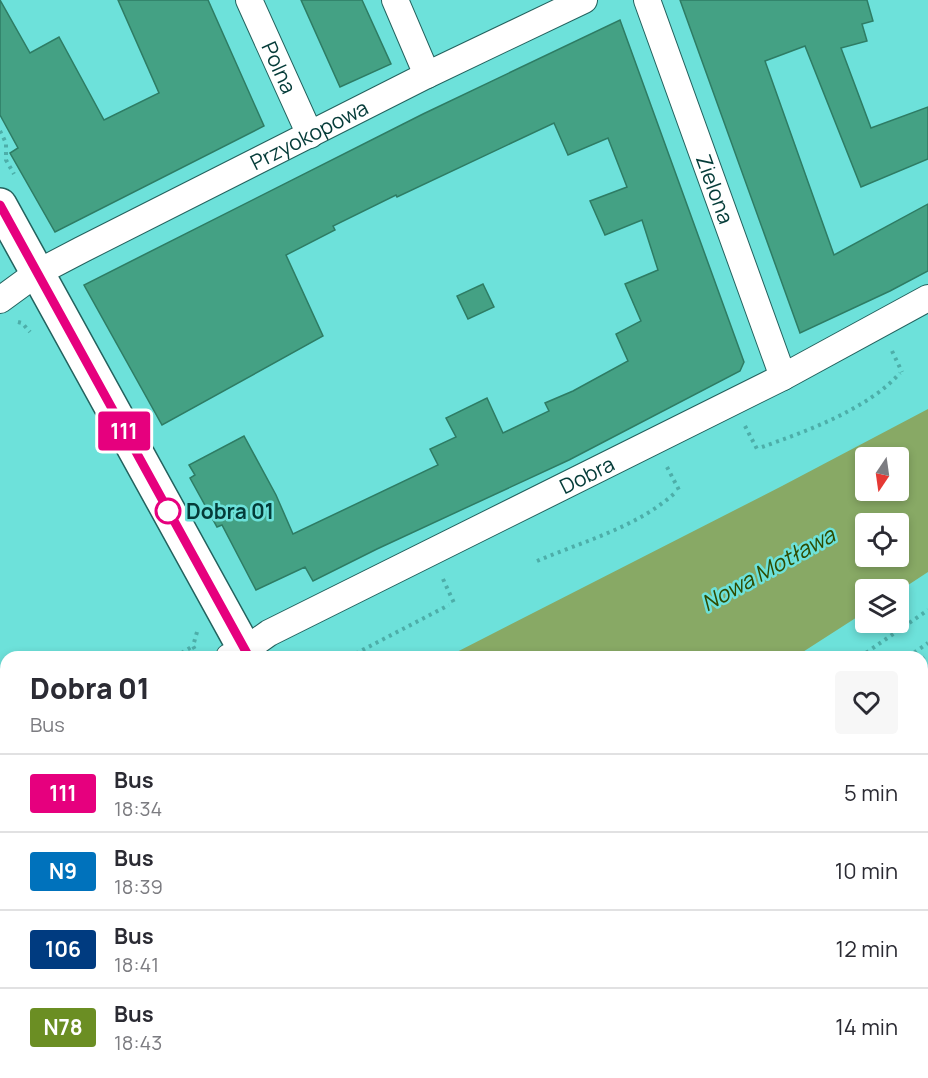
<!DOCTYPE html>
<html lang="en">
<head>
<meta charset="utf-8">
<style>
	body { margin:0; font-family:Manrope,sans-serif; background:#f7f7f7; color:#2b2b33; height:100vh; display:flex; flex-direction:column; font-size:22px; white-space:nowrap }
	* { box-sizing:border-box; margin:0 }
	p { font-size:20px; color:#7c7c81 }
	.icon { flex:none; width:33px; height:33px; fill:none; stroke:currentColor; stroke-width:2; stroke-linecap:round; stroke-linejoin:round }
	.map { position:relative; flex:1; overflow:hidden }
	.details { position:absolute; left:0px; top:651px; width:928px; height:428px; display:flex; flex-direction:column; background:#fff; border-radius:18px 18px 0 0; box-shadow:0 3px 9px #0003 }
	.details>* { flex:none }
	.badge { padding:0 12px; border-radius:4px; font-size:21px; line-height:39px }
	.needle { width:39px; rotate:193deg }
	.fabs { position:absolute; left:855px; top:447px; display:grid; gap:12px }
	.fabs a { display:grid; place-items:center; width:54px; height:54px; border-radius:6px; background:#fff; box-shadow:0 3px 9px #0003; font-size:30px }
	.map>.badge { position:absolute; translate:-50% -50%; box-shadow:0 0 0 3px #fff }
	.round { display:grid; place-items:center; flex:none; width:63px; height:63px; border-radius:6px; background:#f7f7f7 }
	.summary { display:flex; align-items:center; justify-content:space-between; height:102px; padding:0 30px }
	h1 { font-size:28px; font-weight:800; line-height:45px }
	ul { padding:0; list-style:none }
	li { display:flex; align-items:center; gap:18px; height:78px; padding:0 30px; border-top:2px solid #e1e1e2 }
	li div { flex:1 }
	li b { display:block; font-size:22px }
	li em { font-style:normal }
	li .badge { min-width:66px; font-weight:700; text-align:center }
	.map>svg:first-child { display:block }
	.green { fill:#d9aa75 }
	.water { fill:#88a965; fill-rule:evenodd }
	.building { fill:#44a184; stroke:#2e7c64; stroke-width:1.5 }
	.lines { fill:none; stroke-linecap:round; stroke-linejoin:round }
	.lane-casing { stroke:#23625e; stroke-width:15 }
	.street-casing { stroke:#23625e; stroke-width:28 }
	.secondary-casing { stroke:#23625e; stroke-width:36 }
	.path { stroke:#4daea9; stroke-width:4; stroke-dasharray:3 4.5; stroke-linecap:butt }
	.lane { stroke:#fff; stroke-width:12 }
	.street { stroke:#fff; stroke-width:26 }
	.secondary { stroke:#fff; stroke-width:33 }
	.line-casing { stroke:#fff; stroke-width:14 }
	.line { stroke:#e6007e; stroke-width:9 }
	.stop-dot { fill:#fff; stroke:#e6007e; stroke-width:3 }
	.labels { text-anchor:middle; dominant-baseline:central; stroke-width:5; stroke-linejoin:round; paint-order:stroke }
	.street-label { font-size:21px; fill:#043b38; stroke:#6de1da }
	.stop-label { font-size:21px; font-weight:bold; fill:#043b38; stroke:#6de1da; text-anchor:start }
	.water-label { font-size:22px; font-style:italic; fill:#2f4b00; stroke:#6de1da }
</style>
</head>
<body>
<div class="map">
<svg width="928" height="1078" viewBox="0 0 928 1078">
	<rect width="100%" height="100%" fill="#6de1da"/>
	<path class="green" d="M 928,855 L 928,905 L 923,907 L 923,858 Z"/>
	<path class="water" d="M 928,409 L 928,572 L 899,591 L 866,590 L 865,612 L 795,657 L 447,657 L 782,486 ZM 866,458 L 898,458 L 898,490 L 866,490 ZM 866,524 L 898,524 L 898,556 L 866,556 Z
		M 6,875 L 6,1072 L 12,1073 L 0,1077 L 0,877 Z
		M 331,1073 L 420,1073 L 423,1078 L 335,1078 Z"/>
	<path class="building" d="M 0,0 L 30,53 L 59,37 L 104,120 L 159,93 L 118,0 L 208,0 L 264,126 L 55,232 L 10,153 L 18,148 L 0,115 Z
		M 301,0 L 362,0 L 391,64 L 340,87 Z
		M 680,0 L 867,0 L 873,21 L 862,24 L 867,41 L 841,48 L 871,128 L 928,107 L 928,159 L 861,187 L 805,46 L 765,61 L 834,255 L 928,204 L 928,271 L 890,291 L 800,333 Z
		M 620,20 L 744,362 L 740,371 L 569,460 L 377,549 L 313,581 L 305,567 L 256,590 L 222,525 L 217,527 L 190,478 L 195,475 L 189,465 L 244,436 L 276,495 L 293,534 L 438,465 L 430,449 L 456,437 L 446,418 L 487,398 L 503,433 L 549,411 L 545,403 L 573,391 L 628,361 L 616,334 L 641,321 L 625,284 L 658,270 L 642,220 L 605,235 L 590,201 L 627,187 L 608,138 L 568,155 L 554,123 L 397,197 L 396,195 L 333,226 L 335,230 L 286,255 L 323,336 L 162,425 L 84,285 L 423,114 Z
		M 483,284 L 494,307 L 468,319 L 457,296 Z"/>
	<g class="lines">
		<g class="lane-casing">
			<path id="lane" d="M 922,1042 L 928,1042"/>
		</g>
		<g class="street-casing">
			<g id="street">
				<path id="s1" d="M 249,0 L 310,135"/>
				<path d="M 395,0 L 427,75"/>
				<path id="s2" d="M 647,0 L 783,377"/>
				<path id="s3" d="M 0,300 L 37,273 L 81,250 L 427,75 L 584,0"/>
				<path id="s4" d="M 229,657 L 245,650 L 269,633 L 783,377 L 928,298"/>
				<path d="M 0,767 L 6,764"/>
			</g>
		</g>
		<g class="secondary-casing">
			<path id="secondary" d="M 0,205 L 249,657
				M 528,1072 L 532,1078"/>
		</g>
		<path class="path" d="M 0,131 L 6,143 L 6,160 L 14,174
			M 18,322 L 22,323 L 30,332
			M 892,351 L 902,372
			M 745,426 L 757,449
			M 762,447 C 807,431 868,409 900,373
			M 667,467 L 679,490
			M 537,561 C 584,541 638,527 676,492
			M 443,579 L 454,603
			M 197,632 L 193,646 L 199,657
			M 175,657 L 193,646
			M 349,657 L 449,605
			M 860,657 L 928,610
			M 908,657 L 928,643
			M 922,659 L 928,655
			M 922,774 L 928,771
			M 0,805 L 6,795
			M 0,824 L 6,822
			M 922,845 L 928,841
			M 922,936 L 928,933
			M 922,992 L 928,989
			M 55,1072 L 57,1077 L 56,1078
			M 283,1072 L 287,1078
			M 478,1072 L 482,1078
			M 588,1072 L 592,1078
			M 11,1078 L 24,1072
			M 31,1078 L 45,1072"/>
		<use href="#lane" class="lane"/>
		<use href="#street" class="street"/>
		<use href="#secondary" class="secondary"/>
	</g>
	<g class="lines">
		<g class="line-casing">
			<path id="line" d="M 0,205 L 249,657"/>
		</g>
		<use href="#line" class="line"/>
	</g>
	<circle class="stop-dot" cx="168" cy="511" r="12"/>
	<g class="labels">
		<g class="street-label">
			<text stroke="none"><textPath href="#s1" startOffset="74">Polna</textPath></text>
			<text stroke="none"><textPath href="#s3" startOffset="351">Przyokopowa</textPath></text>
			<text stroke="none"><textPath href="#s2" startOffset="201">Zielona</textPath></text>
			<text stroke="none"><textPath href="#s4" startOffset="402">Dobra</textPath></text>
		</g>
		<g class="stop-label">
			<text x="186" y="511">Dobra 01</text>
		</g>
		<g class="water-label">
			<text transform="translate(768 569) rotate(-29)">Nowa Motława</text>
		</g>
	</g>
</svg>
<div class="fabs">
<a><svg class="needle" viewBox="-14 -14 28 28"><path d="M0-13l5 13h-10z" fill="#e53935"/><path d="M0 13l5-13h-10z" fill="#7c7c81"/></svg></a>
<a><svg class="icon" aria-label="locate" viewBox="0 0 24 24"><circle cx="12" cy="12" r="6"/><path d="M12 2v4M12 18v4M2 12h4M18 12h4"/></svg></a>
<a><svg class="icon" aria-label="layers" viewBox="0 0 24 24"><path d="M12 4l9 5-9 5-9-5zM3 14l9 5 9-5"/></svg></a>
</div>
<b class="badge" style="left:124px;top:431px;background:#e6007e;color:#fff">111</b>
<section class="details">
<div class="summary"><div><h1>Dobra 01</h1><p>Bus</p></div><a class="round"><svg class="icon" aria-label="heart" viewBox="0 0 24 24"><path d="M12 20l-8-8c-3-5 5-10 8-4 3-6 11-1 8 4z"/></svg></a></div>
<ul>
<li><span class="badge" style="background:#e6007e;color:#fff">111</span><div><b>Bus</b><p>18:34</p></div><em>5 min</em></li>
<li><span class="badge" style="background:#0072bc;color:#fff">N9</span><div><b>Bus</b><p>18:39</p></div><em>10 min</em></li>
<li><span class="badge" style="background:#003b80;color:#fff">106</span><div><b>Bus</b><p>18:41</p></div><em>12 min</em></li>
<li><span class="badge" style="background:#6b8e23;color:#fff">N78</span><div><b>Bus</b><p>18:43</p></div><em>14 min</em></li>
</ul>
</section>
</div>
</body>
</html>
